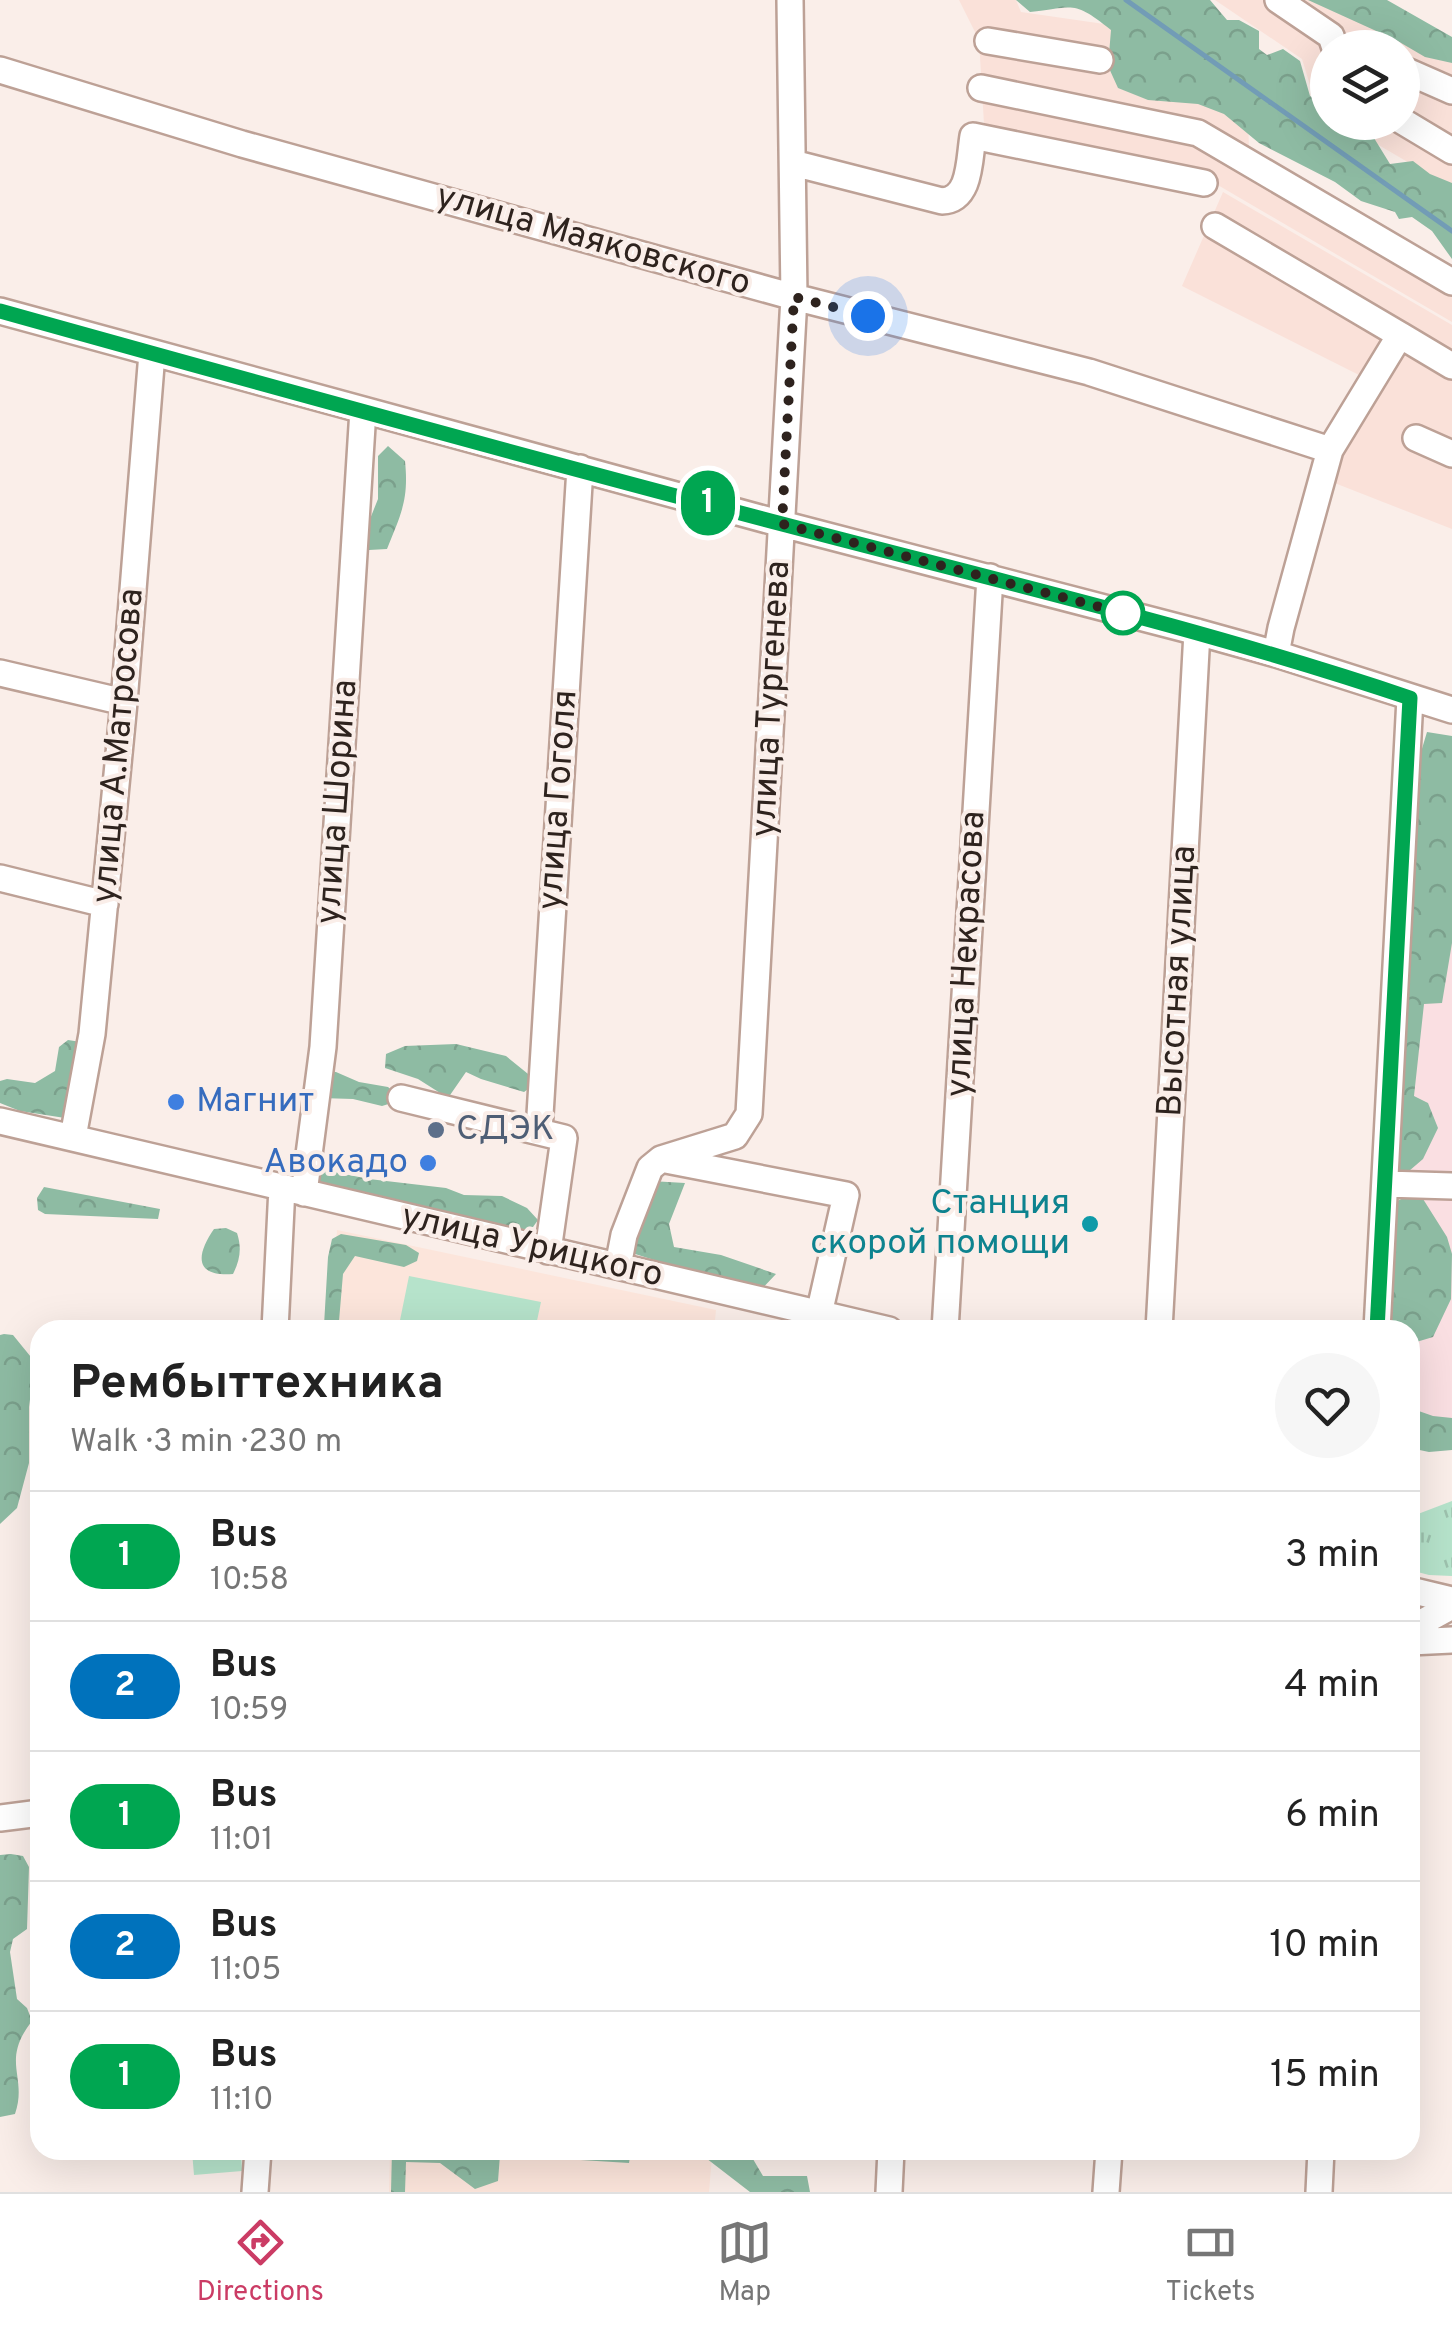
<!DOCTYPE html>
<html lang="en">
<head>
<meta charset="utf-8">
<style>
	body { margin:0; font-family:Overpass,sans-serif; background:#f6f6f6; color:#222; height:100vh; display:flex; flex-direction:column; font-size:38px; white-space:nowrap }
	* { box-sizing:border-box; margin:0 }
	p { font-size:32px; color:#767676 }
	.icon { flex:none; width:55px; height:55px; fill:none; stroke:currentColor; stroke-width:2; stroke-linecap:round; stroke-linejoin:round }
	.map { position:relative; flex:1; overflow:hidden }
	.details { position:absolute; left:30px; top:1320px; width:1390px; height:840px; display:flex; flex-direction:column; background:#fff; border-radius:30px; box-shadow:0 10px 40px #0002 }
	.details>* { flex:none }
	.badge { padding:0 20px; border-radius:32px; font-size:35px; line-height:65px }
	.fabs { position:absolute; left:1310px; top:30px; display:grid; gap:20px }
	.fabs a { display:grid; place-items:center; width:110px; height:110px; border-radius:50%; background:#fff; box-shadow:0 10px 40px #0002; font-size:50px }
	.you { position:absolute; width:50px; height:50px; margin:-25px; border:8px solid #fff; border-radius:50%; background:#1a73e8; box-shadow:0 0 0 15px #1a73e833 }
	.map>.badge { position:absolute; translate:-50% -50%; box-shadow:0 0 0 5px #fff }
	.round { display:grid; place-items:center; flex:none; width:105px; height:105px; border-radius:52px; background:#f6f6f6 }
	.overview { display:flex; align-items:center; justify-content:space-between; height:170px; padding:0 40px }
	h1 { font-size:48px; font-weight:700; line-height:75px }
	ul { padding:0; list-style:none }
	li { display:flex; align-items:center; gap:30px; height:130px; padding:0 40px; border-top:2px solid #e0e0e0 }
	li div { flex:1 }
	li b { display:block; font-size:38px }
	li em { font-style:normal }
	li .badge { min-width:110px; font-weight:700; text-align:center }
	.tabs { display:flex; justify-content:space-around; align-items:center; height:140px; border-top:2px solid #e0e0e0; background:#fff; font-size:28px; color:#767676 }
	.tabs a { display:grid; justify-items:center; gap:5px }
	.tabs .active { color:#cb3c65 }
	.map>svg:first-child { display:block }
	.built { fill:#fce5db }
	.industrial { fill:#fae1d9 }
	.medical { fill:#fadfe2 }
	.grass { fill:url(#grass-tufts) }
	.forest { fill:url(#forest-crowns) }
	.green { fill:#b6e3cb }
	.lines { fill:none; stroke-linecap:round; stroke-linejoin:round }
	.stream { stroke:#729cb6; stroke-width:5 }
	.minor-casing { stroke:#bda196; stroke-width:30 }
	.minor { stroke:#fff; stroke-width:25 }
	.line-casing { stroke:#fff; stroke-width:22 }
	.line { stroke:#00a651; stroke-width:15 }
	.walk { stroke:#2e231e; stroke-width:10; stroke-dasharray:0 18 }
	.stop-dot { fill:#fff; stroke:#00a651; stroke-width:5 }
	.shop-dot { fill:#3f7fe0; stroke:#faeee9; stroke-width:4 }
	.service-dot { fill:#5c6f8a; stroke:#faeee9; stroke-width:4 }
	.culture-dot { fill:#0f9aa8; stroke:#faeee9; stroke-width:4 }
	.labels { text-anchor:middle; dominant-baseline:central; stroke-width:8; stroke-linejoin:round; paint-order:stroke }
	.street-label { font-size:35px; fill:#2e231e; stroke:#faeee9 }
	.shop-label { font-size:35px; fill:#366cbe; stroke:#faeee9; text-anchor:start }
	.service-label { font-size:35px; fill:#4e5e75; stroke:#faeee9; text-anchor:start }
	.culture-label { font-size:35px; fill:#0d838f; stroke:#faeee9; text-anchor:end }
</style>
</head>
<body>
<div class="map">
<svg width="1452" height="2192" viewBox="0 0 1452 2192">
	<defs>
		<pattern id="grass-tufts" width="24" height="20" patternUnits="userSpaceOnUse" patternTransform="scale(2.5)"><rect width="24" height="20" fill="#b6e3cb"/><path d="M3 7l-1-3M5 7V3M7 7l1-3M15 17l-1-3M17 17v-4M19 17l1-3" fill="none" stroke="#9dc2ae"/></pattern>
		<pattern id="forest-crowns" width="20" height="18" patternUnits="userSpaceOnUse" patternTransform="scale(2.5)"><rect width="20" height="18" fill="#8ebba3"/><path d="M2 6a3 3 0 1 1 6 0M12 15a3 3 0 1 1 6 0" fill="none" stroke="#7ba08c"/></pattern>
	</defs>
	<rect width="100%" height="100%" fill="#faeee9"/>
	<path class="built" d="M 337,1230 L 716,1310 L 714,1330 L 330,1330 Z
		M 390,2150 L 621,2150 L 712,2156 L 709,2192 L 389,2192 Z"/>
	<path class="industrial" d="M 959,0 L 1016,0 L 1021,12 L 1118,26 L 1248,110 L 1249,152 L 1452,266 L 1452,322 L 1187,167 L 984,124 L 979,40 Z
		M 1215,0 L 1356,0 L 1452,46 L 1452,188 L 1341,123 L 1402,122 L 1402,48 L 1328,48 L 1327,114 L 1317,108 L 1302,59 Z
		M 1223,192 L 1452,325 L 1452,529 L 1332,482 L 1361,376 L 1182,286 Z"/>
	<path class="medical" d="M 1426,739 L 1452,747 L 1452,1433 L 1410,1428 L 1410,1330 L 1405,1330 Z"/>
	<path class="grass" d="M 1452,1501 L 1452,1576 L 1429,1575 L 1410,1570 L 1410,1517 Z"/>
	<path class="forest" d="M 1016,0 L 1210,0 L 1227,20 L 1239,20 L 1259,31 L 1259,49 L 1267,55 L 1283,49 L 1300,61 L 1310,96 L 1327,104 L 1328,122 L 1354,123 L 1374,138 L 1390,164 L 1413,161 L 1430,174 L 1452,183 L 1452,259 L 1432,231 L 1412,217 L 1399,219 L 1395,212 L 1361,201 L 1335,182 L 1259,143 L 1224,114 L 1198,104 L 1148,100 L 1118,88 L 1108,66 L 1111,30 C 1073,0 1076,7 1030,12 Z
		M 1308,0 L 1387,0 L 1452,37 L 1452,63 L 1425,57 L 1396,40 Z
		M 388,446 L 405,461 C 409,500 401,514 387,549 L 369,550 L 366,529 L 378,499 L 378,456 Z
		M 1427,732 L 1452,736 L 1452,943 L 1442,1003 L 1424,1004 L 1414,1096 L 1428,1103 L 1438,1128 L 1423,1159 L 1402,1177 L 1391,1170 L 1415,772 Z
		M 68,1040 L 81,1042 L 65,1118 L 20,1111 L 0,1103 L 0,1081 L 7,1079 L 35,1083 L 55,1071 L 59,1047 Z
		M 456,1044 L 506,1056 L 538,1082 L 524,1092 L 481,1079 L 466,1072 L 448,1098 L 418,1079 L 385,1068 L 386,1054 L 405,1046 Z
		M 325,1071 L 336,1072 L 359,1082 L 388,1087 L 395,1093 L 395,1102 L 382,1106 L 353,1099 L 320,1098 Z
		M 296,1156 L 314,1159 L 329,1171 L 369,1179 L 446,1188 L 464,1195 L 502,1196 L 527,1208 L 538,1220 L 533,1227 L 513,1233 L 312,1189 L 293,1175 L 291,1164 Z
		M 651,1181 L 685,1183 L 669,1224 L 674,1247 L 721,1255 L 776,1274 L 758,1293 L 632,1253 Z
		M 44,1187 L 160,1209 L 158,1219 L 45,1214 L 38,1210 L 37,1198 Z
		M 1418,1191 L 1447,1237 L 1452,1254 L 1451,1299 L 1433,1337 L 1413,1343 L 1410,1350 L 1410,1330 L 1380,1330 L 1395,1202 Z
		M 226,1228 L 237,1233 C 242,1248 240,1260 233,1274 C 194,1277 196,1255 214,1229 Z
		M 341,1234 L 406,1245 L 419,1253 L 417,1261 L 404,1267 L 355,1256 L 343,1274 L 339,1321 L 333,1327 L 324,1325 L 328,1257 L 332,1239 Z
		M 4,1334 L 13,1335 L 35,1362 L 29,1407 L 29,1463 L 17,1508 L 0,1524 L 0,1335 Z
		M 1410,1400 L 1413,1409 L 1433,1416 L 1452,1418 L 1452,1450 L 1429,1452 L 1410,1448 Z
		M 11,1854 L 23,1856 L 29,1867 L 27,1929 L 13,1939 L 10,1952 L 17,1999 L 27,2008 L 32,2021 C 0,2062 28,2076 15,2114 L 0,2117 L 0,1855 Z
		M 392,2150 L 631,2150 L 629,2163 L 500,2155 L 498,2181 L 475,2189 L 440,2163 L 406,2162 L 405,2192 L 391,2192 Z
		M 710,2150 L 730,2150 L 750,2154 L 763,2176 L 807,2176 L 810,2192 L 750,2192 L 702,2155 Z"/>
	<path class="green" d="M 409,1276 L 541,1302 L 535,1330 L 398,1330 Z
		M 241,2150 L 242,2171 L 194,2175 L 192,2151 Z"/>
	<g class="lines">
		<path class="stream" d="M 1126,0 L 1452,231"/>
		<g class="minor-casing">
			<path id="minor" d="M 1278,0 L 1331,36 L 1335,48
				M 988,41 L 1100,60
				M 1402,69 L 1452,91
				M 0,70 L 242,144 L 794,297 L 1089,372 L 1330,450 L 1281,628 L 1276,654
				M 981,88 L 1198,133 L 1452,282
				M 1402,121 L 1452,151
				M 793,163 L 942,201 C 971,200 969,160 973,136 L 1204,183
				M 1215,226 L 1400,335
				M 0,311 L 782,524 L 1197,632 L 1276,654 L 1452,710
				M 1416,438 L 1452,454
				M 1330,450 L 1400,335 L 1452,366
				M 0,673 L 124,702
				M 0,878 L 105,904
				M 401,1098 L 564,1138 L 548,1251
				M 0,1121 L 889,1330
				M 539,1131 L 580,468
				M 73,1137 L 92,1034 L 124,702 L 152,353
				M 666,1160 L 846,1195 L 819,1314
				M 1385,1184 L 1452,1186
				M 304,1193 L 323,1047 L 363,410
				M 618,1266 L 624,1235 L 650,1168 L 661,1159 L 735,1136 L 749,1114 L 794,297 L 790,0
				M 275,1330 L 282,1187
				M 945,1330 L 990,577
				M 1159,1330 L 1197,632
				M 1377,1330 L 1410,698
				M 1410,1590 L 1452,1600
				M 1410,1629 L 1452,1606
				M 1410,1642 L 1452,1640
				M 0,1818 L 40,1813
				M 255,2192 L 258,2150
				M 889,2192 L 891,2150
				M 1106,2192 L 1109,2150
				M 1319,2192 L 1321,2150"/>
		</g>
		<use href="#minor" class="minor"/>
	</g>
	<g class="lines">
		<g class="line-casing">
			<path id="line" d="M 0,311 C 261,384 523,456 786,525 C 995,580 1205,629 1410,698 L 1377,1330"/>
		</g>
		<use href="#line" class="line"/>
		<path class="walk" d="M 868,316 L 794,297 L 782,524 L 1123,613"/>
	</g>
	<circle class="stop-dot" cx="1123" cy="613" r="20"/>
	<g class="shop-dot">
		<circle cx="176" cy="1102" r="10"/>
		<circle cx="428" cy="1163" r="10"/>
	</g>
	<circle class="service-dot" cx="436" cy="1130" r="10"/>
	<circle class="culture-dot" cx="1090" cy="1224" r="10"/>
	<g class="labels">
		<g class="street-label">
			<text transform="translate(593 241) rotate(16)">улица Маяковского</text>
			<text transform="translate(772 699) rotate(-87)">улица Тургенева</text>
			<text transform="translate(119 746) rotate(-85)">улица А.Матросова</text>
			<text transform="translate(559 800) rotate(-86)">улица Гоголя</text>
			<text transform="translate(338 802) rotate(-86)">улица Шорина</text>
			<text transform="translate(967 954) rotate(-87)">улица Некрасова</text>
			<text transform="translate(1178 981) rotate(-87)">Высотная улица</text>
			<text transform="translate(532 1247) rotate(13)">улица Урицкого</text>
		</g>
		<g class="shop-label">
			<text x="196" y="1102">Магнит</text>
			<text x="408" y="1163" text-anchor="end">Авокадо</text>
		</g>
		<g class="service-label">
			<text x="456" y="1130">СДЭК</text>
		</g>
		<g class="culture-label">
			<text x="1070" y="1204">Станция<tspan x="1070" dy="40">скорой помощи</tspan></text>
		</g>
	</g>
</svg>
<div class="fabs">
<a><svg class="icon" aria-label="layers" viewBox="0 0 24 24"><path d="M12 4l9 5-9 5-9-5zM3 14l9 5 9-5"/></svg></a>
</div>
<div class="you" style="left:868px;top:316px"></div>
<b class="badge" style="left:708px;top:503px;background:#00a651;color:#fff">1</b>
<section class="details">
<div class="overview"><div><h1>Рембыттехника</h1><p>Walk · 3 min · 230 m</p></div><a class="round"><svg class="icon" aria-label="heart" viewBox="0 0 24 24"><path d="M12 20l-8-8c-3-5 5-10 8-4 3-6 11-1 8 4z"/></svg></a></div>
<ul>
<li><span class="badge" style="background:#00a651;color:#fff">1</span><div><b>Bus</b><p>10:58</p></div><em>3 min</em></li>
<li><span class="badge" style="background:#0072bc;color:#fff">2</span><div><b>Bus</b><p>10:59</p></div><em>4 min</em></li>
<li><span class="badge" style="background:#00a651;color:#fff">1</span><div><b>Bus</b><p>11:01</p></div><em>6 min</em></li>
<li><span class="badge" style="background:#0072bc;color:#fff">2</span><div><b>Bus</b><p>11:05</p></div><em>10 min</em></li>
<li><span class="badge" style="background:#00a651;color:#fff">1</span><div><b>Bus</b><p>11:10</p></div><em>15 min</em></li>
</ul>
</section>
</div>
<nav class="tabs">
<a class="active"><svg class="icon" aria-label="directions" viewBox="0 0 24 24"><path d="M12 3l9 9-9 9-9-9zM9 14v-3h6M13 9l2 2-2 2"/></svg>Directions</a>
<a><svg class="icon" aria-label="map" viewBox="0 0 24 24"><path d="M3 6l6-2 6 2 6-2v14l-6 2-6-2-6 2zM9 4v14M15 6v14"/></svg>Map</a>
<a><svg class="icon" aria-label="tickets" viewBox="0 0 24 24"><path d="M3 7h18v10H3zM15 7v10"/></svg>Tickets</a>
</nav>
</body>
</html>
